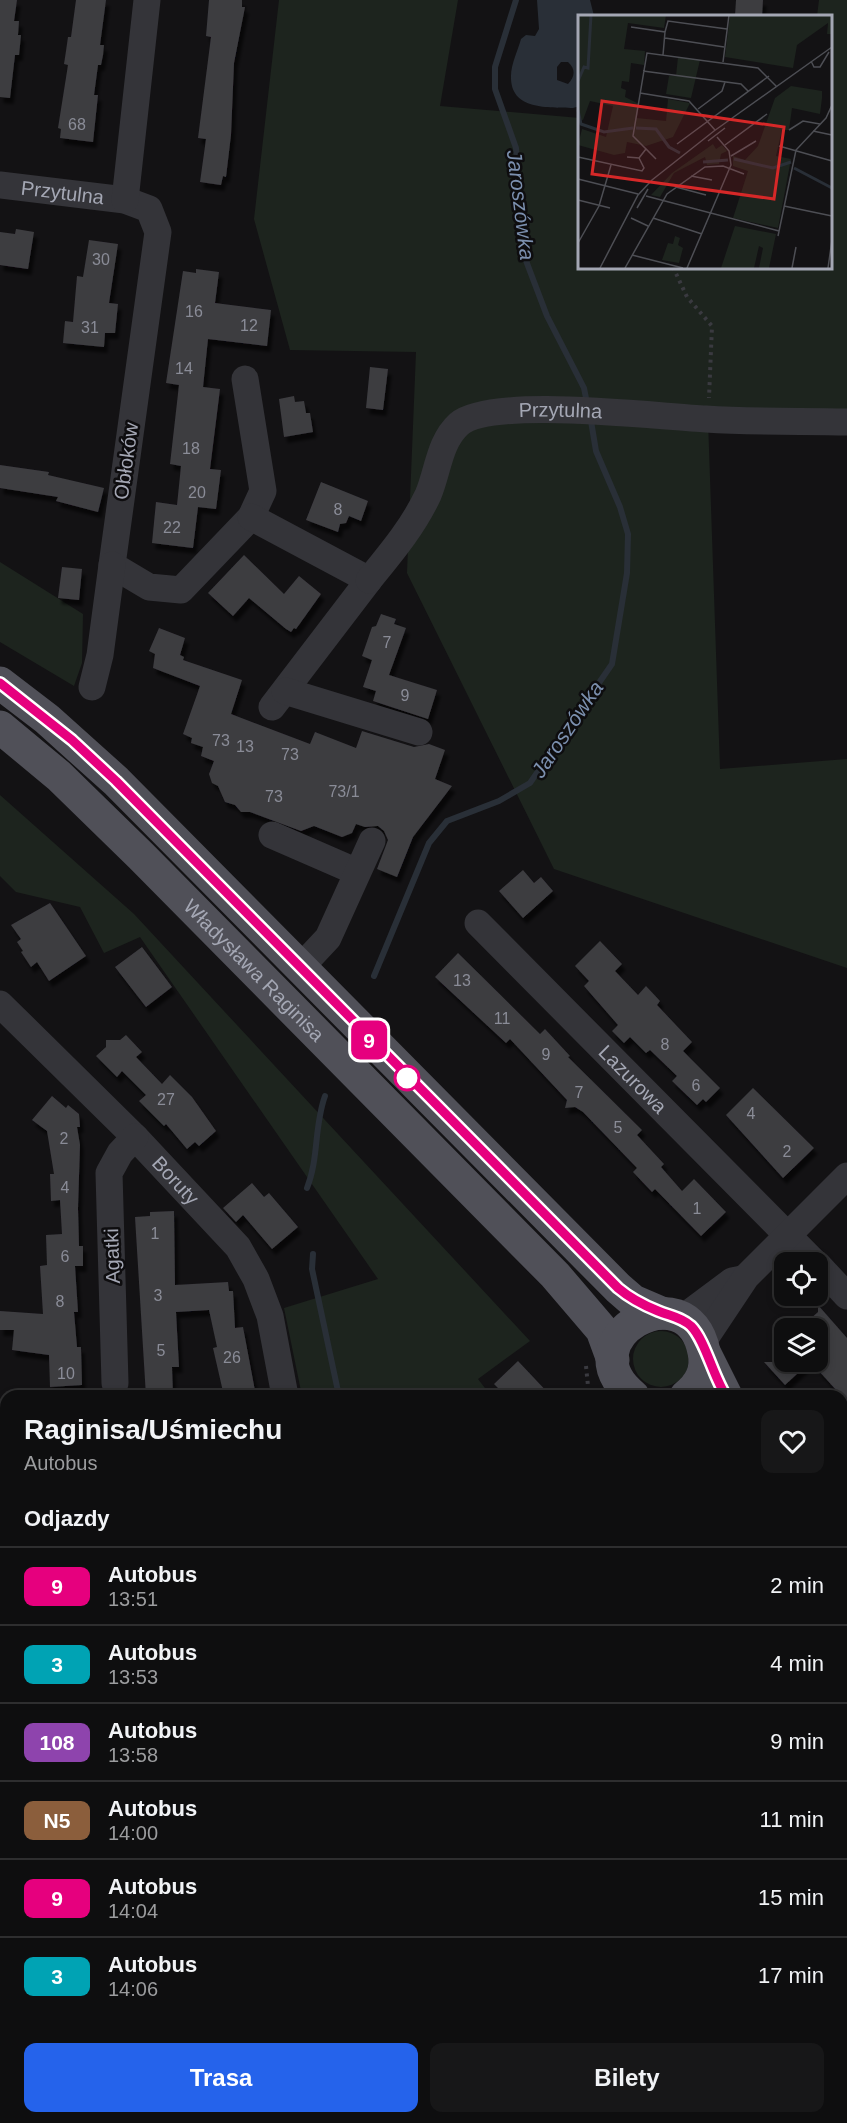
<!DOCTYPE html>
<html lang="pl">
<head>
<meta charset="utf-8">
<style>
	body { margin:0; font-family:Helvetica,sans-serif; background:#171718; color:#f1f3f6; height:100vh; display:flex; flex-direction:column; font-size:22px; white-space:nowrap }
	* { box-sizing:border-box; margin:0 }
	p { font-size:20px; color:#9b9c9e }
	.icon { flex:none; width:33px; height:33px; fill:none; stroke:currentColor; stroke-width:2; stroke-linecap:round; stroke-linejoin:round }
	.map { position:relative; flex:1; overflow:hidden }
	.drawer { position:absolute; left:0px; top:1390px; width:848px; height:734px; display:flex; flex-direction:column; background:#0e0e0f; border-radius:18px 18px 0 0; box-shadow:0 3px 9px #0003,0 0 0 2px #2e2e2f }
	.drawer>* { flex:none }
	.badge { padding:0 12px; border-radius:9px; font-size:21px; line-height:39px }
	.fabs { position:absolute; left:774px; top:1252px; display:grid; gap:12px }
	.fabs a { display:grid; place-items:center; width:54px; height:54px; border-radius:12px; background:#0e0e0f; box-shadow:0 3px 9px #0003,0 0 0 2px #2e2e2f; font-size:30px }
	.map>.badge { position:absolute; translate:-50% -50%; box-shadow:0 0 0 3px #fff }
	h2 { padding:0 24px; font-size:22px; line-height:54px }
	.round { display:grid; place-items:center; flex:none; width:63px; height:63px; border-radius:12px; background:#171718 }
	.summary { display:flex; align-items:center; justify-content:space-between; height:102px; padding:0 24px }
	h1 { font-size:28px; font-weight:700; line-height:45px }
	.cta { display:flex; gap:12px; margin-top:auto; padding:12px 24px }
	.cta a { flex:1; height:69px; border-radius:12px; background:#2563eb; color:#fff; font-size:24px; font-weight:700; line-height:69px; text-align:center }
	.cta a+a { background:#171718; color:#f1f3f6 }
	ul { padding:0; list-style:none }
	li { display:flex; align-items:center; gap:18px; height:78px; padding:0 24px; border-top:2px solid #2e2e2f }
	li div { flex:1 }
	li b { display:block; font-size:22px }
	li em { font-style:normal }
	li .badge { min-width:66px; font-weight:700; text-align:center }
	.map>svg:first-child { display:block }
	.green { fill:#1d241e }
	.water { fill:#292f37; fill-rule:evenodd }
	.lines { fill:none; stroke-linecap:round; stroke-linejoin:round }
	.stream { stroke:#292f37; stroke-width:6 }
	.building { fill:#3d3c41; filter:url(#shadow) }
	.path { stroke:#3a3a40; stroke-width:4; stroke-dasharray:3 4.5; stroke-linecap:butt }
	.minor { stroke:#343439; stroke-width:27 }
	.major { stroke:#505058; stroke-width:33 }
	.line-casing { stroke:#fff; stroke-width:14 }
	.line { stroke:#e6007e; stroke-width:9 }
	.stop-dot { fill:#fff; stroke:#e6007e; stroke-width:3 }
	.labels { text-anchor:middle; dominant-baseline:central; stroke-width:5; stroke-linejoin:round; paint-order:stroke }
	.number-label { font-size:16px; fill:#8a8c97 }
	.street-label { font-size:20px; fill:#a4a7b4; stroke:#0e0d0f }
	.water-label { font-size:21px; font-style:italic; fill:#7c90af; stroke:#0e0d0f }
	.inset-river { fill:none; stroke:#292f37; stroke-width:3 }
	.inset-road { fill:none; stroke:#4d4e54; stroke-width:1.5 }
	.view { fill:#d62828; fill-opacity:0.15; stroke:#d62828; stroke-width:3 }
	.inset-edge { fill:none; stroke:#a4a7b4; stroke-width:3 }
</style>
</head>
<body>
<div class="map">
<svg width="847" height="2123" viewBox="0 0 847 2123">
	<defs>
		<filter id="shadow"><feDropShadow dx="3.5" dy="6" stdDeviation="1.5" flood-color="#0009"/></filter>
	</defs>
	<rect width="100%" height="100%" fill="#131214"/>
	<path class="green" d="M 279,0 L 458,0 L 440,106 L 580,118 L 580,267 L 830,267 L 830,16 L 817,16 L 819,0 L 847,0 L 847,422 L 708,420 L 720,769 L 847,759 L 847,968 L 554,869 L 407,573 L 416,352 L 290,350 L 254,219 Z
		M 0,562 L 83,614 L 82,663 L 74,686 L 0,642 Z
		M 0,795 L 134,914 L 530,1341 L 478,1379 L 491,1396 L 302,1396 L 284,1308 L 378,1279 L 140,937 L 104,953 L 80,907 L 16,892 L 0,876 Z
		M633 1359a28 28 0 1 1 56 0a28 28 0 1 1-56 0Z
		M 0,1731 L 6,1732 L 6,2118 L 492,2118 L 492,2123 L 0,2123 Z
		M 842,1915 L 847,1916 L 847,2123 L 809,2123 L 809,2118 L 842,2118 Z"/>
	<path class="water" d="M 537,0 L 590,0 L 594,16 L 580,16 L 580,106 L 573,108 C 549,107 510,111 511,76 C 511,64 518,50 521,39 L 526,35 L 535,36 L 539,29 ZM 561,62 L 568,62 C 576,69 575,77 568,84 L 557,80 L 557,67 Z"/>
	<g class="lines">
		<path class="stream" d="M 516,0 L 495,67 L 495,89 L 516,148 L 525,258 L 547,316 L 584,388 L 587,403
			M 374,976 L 429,843 L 447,821 L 499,801 L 530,783 L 612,664 L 627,573 L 628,534 L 620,507 L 596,451 L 591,421
			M 307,1188 C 319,1158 314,1126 325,1096
			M 313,1254 L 312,1269 L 339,1396
			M 376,2118 L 381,2123"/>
	</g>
	<path class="building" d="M 0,0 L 17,0 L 14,21 L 19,21 L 18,35 L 21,35 L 19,55 L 15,55 L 10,98 L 0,97 Z
		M 76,0 L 106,0 L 100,45 L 104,45 L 103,55 L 101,65 L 98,65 L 94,95 L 98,95 L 93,142 L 60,138 L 61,129 L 58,128 L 68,65 L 64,64 L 66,51 L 68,37 L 71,37 Z
		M 209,0 L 242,0 L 242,7 L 245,7 L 234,63 L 231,135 L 226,177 L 223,176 L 221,185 L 200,182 L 206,139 L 198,138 L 211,37 L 206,36 Z
		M 736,0 L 763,0 L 762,16 L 735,16 Z
		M 16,229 L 34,232 L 28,269 L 0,265 L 0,232 L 15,234 Z
		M 89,240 L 118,244 L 109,303 L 118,304 L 115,333 L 105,333 L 104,347 L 63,343 L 65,321 L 73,322 L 77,276 L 83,277 Z
		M 196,269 L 219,272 L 215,303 L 271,310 L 267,346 L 208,339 L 203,387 L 220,389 L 210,469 L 221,470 L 216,509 L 198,507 L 193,548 L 152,543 L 156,502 L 177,505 L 181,466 L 170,464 L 179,385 L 166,383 L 183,271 L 196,273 Z
		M 370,367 L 388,369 L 383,410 L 366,408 Z
		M 294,396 L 295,402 L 304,401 L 306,413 L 310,413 L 313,432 L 284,437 L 279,399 Z
		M 0,465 L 49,472 L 48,475 L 104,488 L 98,512 L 56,501 L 58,497 L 0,488 Z
		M 321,482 L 368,501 L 361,521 L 349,516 L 346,523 L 340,524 L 338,532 L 306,520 Z
		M 244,555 L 284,594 L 299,576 L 321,594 L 296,629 L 294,628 L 291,632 L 286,629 L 249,598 L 233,616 L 208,593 Z
		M 62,567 L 82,569 L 79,600 L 58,598 Z
		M 381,614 L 396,619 L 394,624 L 406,628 L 389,675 L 437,690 L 428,719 L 373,701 L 376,691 L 363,687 L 372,660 L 362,656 L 372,627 L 376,626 Z
		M 159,628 L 185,638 L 180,655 L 184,657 L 183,660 L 242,680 L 231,714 L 310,744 L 315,732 L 356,748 L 362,731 L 414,747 L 429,744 L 445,750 L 435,779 L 452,786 L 413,837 L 397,877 L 377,869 L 388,840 L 384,831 L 378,826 L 365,827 L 356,824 L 352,833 L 342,837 L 314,826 L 301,831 L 250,812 L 241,812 L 235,805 L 225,802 L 218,786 L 212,783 L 209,774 L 214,761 L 201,756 L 203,747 L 191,743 L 192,738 L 183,734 L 200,686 L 153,668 L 155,654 L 149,651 Z
		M 523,870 L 534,883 L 541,877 L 553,891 L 523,918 L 499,891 Z
		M 50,903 L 86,956 L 49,981 L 37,962 L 31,967 L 21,952 L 23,951 L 17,942 L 21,939 L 11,925 Z
		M 600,941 L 622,964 L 615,971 L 638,995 L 646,986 L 660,1001 L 657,1005 L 692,1042 L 683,1051 L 720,1088 L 706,1102 L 703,1099 L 697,1105 L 672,1081 L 677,1076 L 650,1050 L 646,1053 L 630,1037 L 624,1043 L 612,1031 L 618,1025 L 584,986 L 589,981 L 575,966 Z
		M 142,947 L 172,987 L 146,1007 L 115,967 Z
		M 458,953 L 540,1034 L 545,1029 L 570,1056 L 568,1057 L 642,1130 L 637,1135 L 664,1164 L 661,1167 L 682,1191 L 694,1179 L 726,1212 L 701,1236 L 655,1189 L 652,1192 L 633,1172 L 637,1168 L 583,1112 L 575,1107 L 565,1108 L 567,1100 L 510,1039 L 506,1043 L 435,977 Z
		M 126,1035 L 142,1052 L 136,1057 L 162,1084 L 170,1075 L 192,1097 L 216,1131 L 199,1146 L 195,1142 L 187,1149 L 166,1124 L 164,1126 L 139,1101 L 146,1095 L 122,1071 L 117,1077 L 96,1056 L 106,1047 L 106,1040 L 120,1040 Z
		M 753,1088 L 814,1148 L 783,1178 L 726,1115 Z
		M 52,1096 L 66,1108 L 68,1105 L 79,1114 L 80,1127 L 77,1127 L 80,1145 L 78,1208 L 79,1246 L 83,1246 L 83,1266 L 75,1266 L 78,1312 L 74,1312 L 77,1347 L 81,1347 L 82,1385 L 50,1387 L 49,1355 L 12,1350 L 14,1330 L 0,1330 L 0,1311 L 43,1314 L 40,1266 L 47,1265 L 46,1235 L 62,1234 L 60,1200 L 51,1201 L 50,1174 L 54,1174 L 47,1131 L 32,1120 Z
		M 252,1183 L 264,1197 L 269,1193 L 298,1227 L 272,1249 L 243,1215 L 236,1222 L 223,1208 Z
		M 174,1211 L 175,1285 L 228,1282 L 229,1291 L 233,1291 L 235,1328 L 243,1327 L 256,1396 L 224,1396 L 213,1348 L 217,1347 L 209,1310 L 176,1312 L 179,1367 L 172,1367 L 173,1396 L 146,1396 L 135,1217 L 150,1216 L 150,1212 Z
		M 818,1305 L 847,1338 L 847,1402 L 818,1370 L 818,1329 L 799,1329 L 818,1312 Z
		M 518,1361 L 551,1396 L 506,1396 L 494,1384 Z
		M 764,1362 L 810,1362 L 785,1385 Z"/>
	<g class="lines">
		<path class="path" d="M 673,267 L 687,297 L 712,326 L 709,398
			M 586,1366 L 589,1396
			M 842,1593 L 847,1599
			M 842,1623 L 847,1617"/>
		<g class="minor">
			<path id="s1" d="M 0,185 L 125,200 L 149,209 L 158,232 L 112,565 L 149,587 L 181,590 L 251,517 L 263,491 L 245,379"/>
			<path d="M 125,200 L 147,0"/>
			<path d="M 251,517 L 369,580 L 272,707"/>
			<path id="s2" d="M 369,580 C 391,553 413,527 428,495 C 438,472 439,442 459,424 C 491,396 659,417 706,419 C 753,422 800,421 847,422"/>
			<path d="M 92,687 L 100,655 L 112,565"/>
			<path d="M 285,691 L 419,732"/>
			<path d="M 272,835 L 357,872"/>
			<path id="s3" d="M 478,923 L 815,1263"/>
			<path d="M 299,969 L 328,938 L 372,841"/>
			<path id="s4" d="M 0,1004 L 135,1137 L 238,1247 L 256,1279 L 270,1316 L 285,1396"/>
			<path d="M 818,1265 L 847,1296"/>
			<path d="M 681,1319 L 732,1281 L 742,1279"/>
			<path d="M 702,1343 L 746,1277 L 847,1176"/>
			<path d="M 115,1383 L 109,1173 L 120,1153 L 135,1137"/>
			<path d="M 0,1494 L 6,1496"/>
			<path d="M 1,1605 L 6,1582"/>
			<path d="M 842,1781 L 847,1787"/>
			<path d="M 619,2118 L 619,2123"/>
		</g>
		<g class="major">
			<path d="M 0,683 L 47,719 L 116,781 L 618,1288 L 633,1301 L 661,1313"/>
			<path id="s5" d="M 0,727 L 59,776 L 141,856 L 555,1275 L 602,1330 L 613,1360"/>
			<path d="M 705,1354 L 726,1396"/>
			<path d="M 633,1396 C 563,1339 688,1268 704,1352 C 708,1370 699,1386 686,1396"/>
			<path d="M 842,1516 L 847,1521"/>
			<path d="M 842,1558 L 847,1564"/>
		</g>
	</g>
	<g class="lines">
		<g class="line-casing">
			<path id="line" d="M 0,683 L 72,740 L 116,781 L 618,1288 C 631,1299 643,1305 658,1311 C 670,1316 681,1317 691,1326 C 705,1340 713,1376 726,1396"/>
		</g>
		<use href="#line" class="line"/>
	</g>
	<circle class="stop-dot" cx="407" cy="1078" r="12"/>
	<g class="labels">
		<g class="number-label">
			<text x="77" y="124">68</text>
			<text x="101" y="259">30</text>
			<text x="194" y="311">16</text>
			<text x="249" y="325">12</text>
			<text x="90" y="327">31</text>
			<text x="184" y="368">14</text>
			<text x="191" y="448">18</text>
			<text x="197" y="492">20</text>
			<text x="338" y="509">8</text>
			<text x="172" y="527">22</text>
			<text x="387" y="642">7</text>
			<text x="405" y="695">9</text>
			<text x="221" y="740">73</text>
			<text x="245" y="746">13</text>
			<text x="290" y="754">73</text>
			<text x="344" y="791">73/1</text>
			<text x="274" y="796">73</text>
			<text x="462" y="980">13</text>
			<text x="502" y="1018">11</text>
			<text x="665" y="1044">8</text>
			<text x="546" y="1054">9</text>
			<text x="696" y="1085">6</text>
			<text x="579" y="1092">7</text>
			<text x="166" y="1099">27</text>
			<text x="751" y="1113">4</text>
			<text x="618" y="1127">5</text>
			<text x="64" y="1138">2</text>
			<text x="787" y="1151">2</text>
			<text x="65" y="1187">4</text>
			<text x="697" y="1208">1</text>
			<text x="155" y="1233">1</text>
			<text x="65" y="1256">6</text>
			<text x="158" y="1295">3</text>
			<text x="60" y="1301">8</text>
			<text x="161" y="1350">5</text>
			<text x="232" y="1357">26</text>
			<text x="66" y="1373">10</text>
		</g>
		<g class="street-label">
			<text stroke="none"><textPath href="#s1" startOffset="63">Przytulna</textPath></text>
			<text stroke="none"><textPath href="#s2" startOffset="286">Przytulna</textPath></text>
			<text transform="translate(126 461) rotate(-82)">Obłoków</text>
			<text stroke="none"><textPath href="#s5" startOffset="352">Władysława Raginisa</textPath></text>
			<text stroke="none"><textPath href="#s3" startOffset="220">Lazurowa</textPath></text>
			<text stroke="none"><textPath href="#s4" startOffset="249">Boruty</textPath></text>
			<text transform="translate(112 1256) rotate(-92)">Agatki</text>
		</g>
		<g class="water-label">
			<text transform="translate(521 205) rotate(83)">Jaroszówka</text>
			<text transform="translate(567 729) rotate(-56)">Jaroszówka</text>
		</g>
	</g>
	<g transform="translate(578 15)">
		<rect width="254" height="254" fill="#131214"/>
		<path d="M 0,0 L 88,0 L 86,13 L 50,8 L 46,34 L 67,36 L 66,50 L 53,48 L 51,67 L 44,66 L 43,73 L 48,75 L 47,82 L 61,89 L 59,103 L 88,106 L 90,84 L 112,88 L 95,122 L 68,131 L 49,127 L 47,138 L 36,140 L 0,130 L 4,114 L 28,122 L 35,91 L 12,86 L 5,105 L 0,104 ZM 152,0 L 253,0 L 253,19 L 249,19 L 250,8 L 219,30 L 215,53 L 147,42 ZM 100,42 L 122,45 L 113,83 L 88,79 L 91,61 L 98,61 ZM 213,71 L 244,76 L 244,83 L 242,99 L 214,93 L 211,115 L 204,115 L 198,141 L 213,144 L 200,213 L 155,203 L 170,156 L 155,151 L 155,141 L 167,145 L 180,131 L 197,83 ZM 135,129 L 138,134 L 144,130 L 149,136 L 143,139 L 141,149 L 129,150 L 127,142 L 96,158 L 82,182 L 73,180 L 94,158 ZM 157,211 L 198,219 L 191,253 L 181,253 L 185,233 L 181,231 L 176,253 L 143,253 ZM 97,221 L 102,223 L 100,230 L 105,233 L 101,248 L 84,245 L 90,228 L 95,229 Z" fill="#1d241e"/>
		<path class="inset-river" d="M 0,66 L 6,52 L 10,53 L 13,0M 0,95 L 3,109 L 26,117 L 55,113M 58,113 L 78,114 L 91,132 L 102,138M 156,144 L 195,153 L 213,147M 125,147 L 150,145M 216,153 L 254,173"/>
		<path class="inset-road" d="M 53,12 L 87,17 L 85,40M 87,17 L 90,6 L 149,14M 87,23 L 146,32M 233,46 L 236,52 L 242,52 L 251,37M 145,47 L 151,0M 65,56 L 163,69 L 170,76M 62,78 L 111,86 L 137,115M 120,94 L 144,76 L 147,67M 211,115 L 225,106 L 242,109M 235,116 L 254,120M 130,126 L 147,113M 99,129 L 191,61M 147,130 L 189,99M 201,131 L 254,146M 68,134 L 55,121 L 69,38 L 180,53 L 199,72M 153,141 L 178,126M 0,142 L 64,156 L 66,153 L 61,143 L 49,142M 61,143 L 68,134 L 78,144M 113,161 L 134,165M 0,164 L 60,179M 98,172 L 128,180M 68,181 L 201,216M 0,185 L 32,193M 206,191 L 254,201M 59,193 L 70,174M 53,203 L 70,211M 75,203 L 124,219M 200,221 L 218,135 L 248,103 L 254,90M 0,228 L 21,191 L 33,150M 54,240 L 105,253M 22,253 L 60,180 L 74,165 L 136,116 L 254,32M 47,253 L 89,179 L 127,152 L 145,151 L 166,159M 109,253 L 153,150 L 151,136 L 139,122M 214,253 L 218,232M 250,253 L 254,225"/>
		<path class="view" d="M 24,86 L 206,112 L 196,184 L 14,159 Z"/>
		<rect width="254" height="254" class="inset-edge"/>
	</g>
</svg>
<div class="fabs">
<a><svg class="icon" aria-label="locate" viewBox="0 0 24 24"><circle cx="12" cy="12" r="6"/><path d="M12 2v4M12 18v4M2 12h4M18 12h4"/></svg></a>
<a><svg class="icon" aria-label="layers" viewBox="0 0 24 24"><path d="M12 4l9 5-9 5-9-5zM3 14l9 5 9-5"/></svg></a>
</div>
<b class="badge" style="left:369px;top:1040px;background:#e6007e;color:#fff">9</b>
<section class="drawer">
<div class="summary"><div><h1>Raginisa/Uśmiechu</h1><p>Autobus</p></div><a class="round"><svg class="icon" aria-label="heart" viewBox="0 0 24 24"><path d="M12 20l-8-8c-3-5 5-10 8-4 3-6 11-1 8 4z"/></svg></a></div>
<h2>Odjazdy</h2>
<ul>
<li><span class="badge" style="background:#e6007e;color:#fff">9</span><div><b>Autobus</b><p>13:51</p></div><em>2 min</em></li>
<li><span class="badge" style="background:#00a3b4;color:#fff">3</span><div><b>Autobus</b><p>13:53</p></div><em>4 min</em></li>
<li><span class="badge" style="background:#8e44ad;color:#fff">108</span><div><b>Autobus</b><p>13:58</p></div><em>9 min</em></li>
<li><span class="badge" style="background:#8b5e3c;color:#fff">N5</span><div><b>Autobus</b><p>14:00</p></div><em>11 min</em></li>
<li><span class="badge" style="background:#e6007e;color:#fff">9</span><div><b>Autobus</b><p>14:04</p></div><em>15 min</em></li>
<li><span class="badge" style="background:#00a3b4;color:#fff">3</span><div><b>Autobus</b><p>14:06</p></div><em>17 min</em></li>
</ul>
<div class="cta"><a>Trasa</a><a>Bilety</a></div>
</section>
</div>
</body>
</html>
